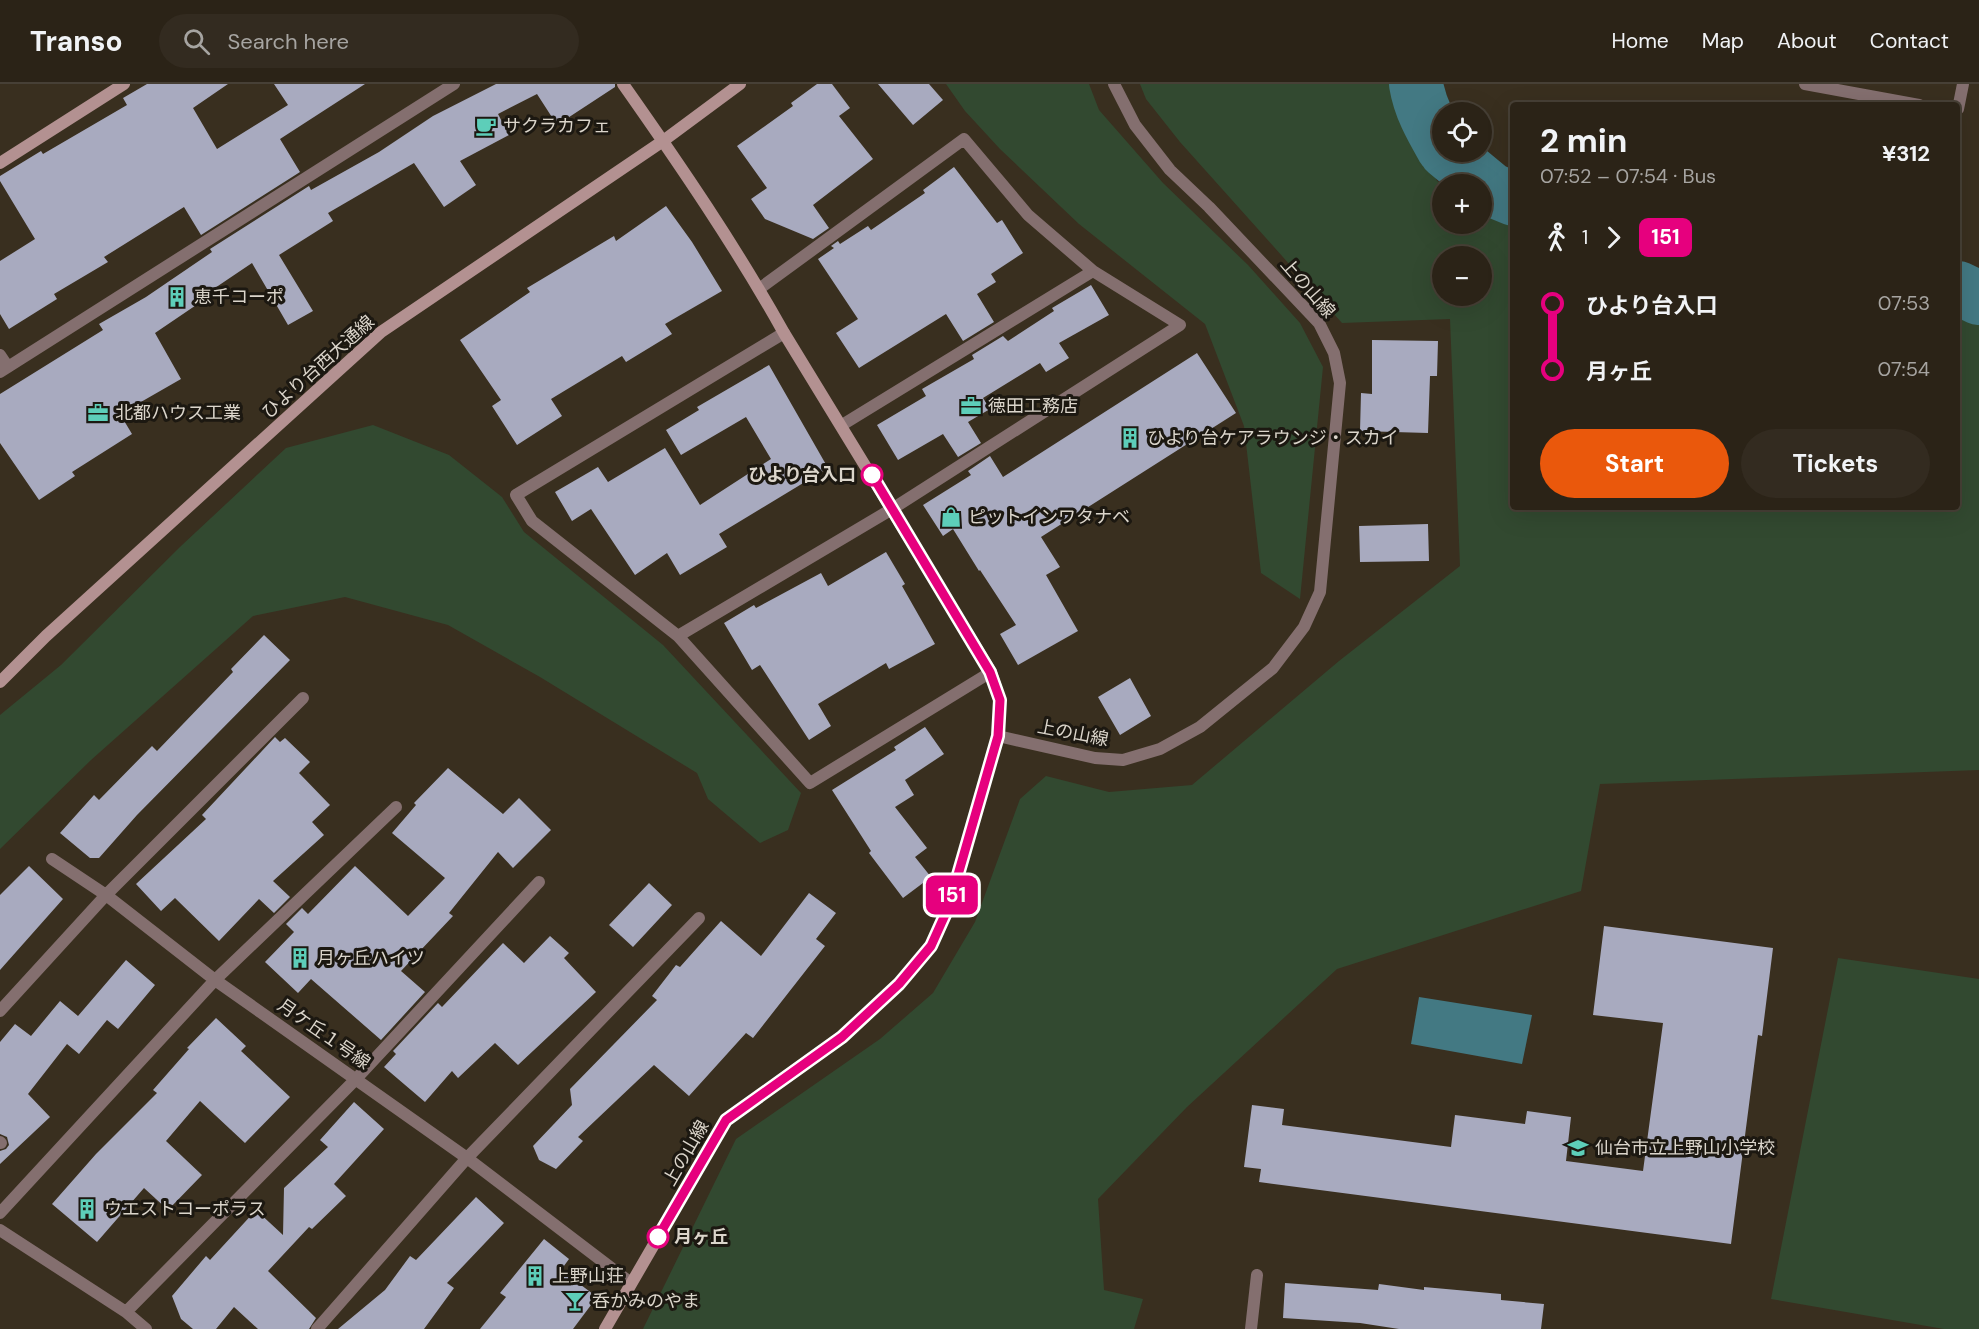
<!DOCTYPE html>
<html lang="en">
<head>
<meta charset="utf-8">
<style>
	body { margin:0; font-family:"DM Sans","Noto Sans JP",sans-serif; background:#332b20; color:#f1f3f6; height:100vh; display:flex; flex-direction:column; font-size:22px; white-space:nowrap }
	* { box-sizing:border-box; margin:0 }
	p { font-size:20px; color:#a6a4a1 }
	.icon { flex:none; width:33px; height:33px; fill:none; stroke:currentColor; stroke-width:2; stroke-linecap:round; stroke-linejoin:round }
	.map { position:relative; flex:1; overflow:hidden }
	.side { position:absolute; left:1510px; top:18px; width:450px; height:408px; display:flex; flex-direction:column; background:#2b2317; border-radius:6px; box-shadow:0 6px 24px #0002,0 0 0 2px #474036 }
	.side>* { flex:none }
	.badge { padding:0 12px; border-radius:9px; font-size:21px; line-height:39px }
	.controls { position:absolute; left:1432px; top:18px; display:grid; gap:12px }
	.controls a { display:grid; place-items:center; width:60px; height:60px; border-radius:50%; background:#2b2317; box-shadow:0 6px 24px #0002,0 0 0 2px #474036; font-size:30px }
	.map>.badge { position:absolute; translate:-50% -50%; box-shadow:0 0 0 3px #fff }
	.legs { display:flex; align-items:center; gap:9px; height:66px; padding:0 30px; font-size:20px }
	.legs p { margin-inline-start:auto }
	.headline { display:flex; align-items:center; justify-content:space-between; height:102px; padding:0 30px }
	h1 { font-size:33px; font-weight:700; line-height:45px }
	.action { display:flex; gap:12px; margin-top:auto; padding:12px 30px }
	.action a { flex:1; height:69px; border-radius:36px; background:#ea580c; color:#fff; font-size:24px; font-weight:700; line-height:69px; text-align:center }
	.action a+a { background:#332b20; color:#f1f3f6 }
	ul { padding:0 30px; list-style:none }
	li { display:flex; align-items:center; gap:21px; height:66px; font-size:22px }
	li i { display:grid; place-items:center; width:9px; height:100%; margin:0 8px; background:currentColor }
	li i::after { content:''; width:15px; height:15px; margin:-8px; border:4px solid; border-radius:50%; background:#2b2317 }
	li p { margin-inline-start:auto }
	li:first-child i { background:linear-gradient(#0000 50%,currentColor 0) }
	li:last-child i { background:linear-gradient(currentColor 50%,#0000 0) }
	header { display:flex; align-items:center; gap:36px; box-sizing:border-box; height:84px; padding:0 30px; background:#2b2317; border-bottom:2px solid #474036 }
	header strong { font-size:28px }
	nav { display:flex; gap:33px; margin-inline-start:auto; font-size:21px }
	.search { width:420px; height:54px; background:#332b20; display:flex; align-items:center; gap:15px; box-sizing:border-box; padding:0 21px; border-radius:33px; color:#a6a4a1; font-size:22px }
	.map>svg:first-child { display:block }
	.green { fill:#324930; fill-rule:evenodd }
	.water { fill:#437983 }
	.lines { fill:none; stroke-linecap:round; stroke-linejoin:round }
	.river { stroke:#437983; stroke-width:54 }
	.building { fill:#a8aabf }
	.street { stroke:#846f6f; stroke-width:12 }
	.secondary { stroke:#b39191; stroke-width:12 }
	.line-1-casing { stroke:#fff; stroke-width:14 }
	.line-1 { stroke:#e6007e; stroke-width:9 }
	.stop-1-dot { fill:#fff; stroke:#e6007e; stroke-width:3 }
	.labels { text-anchor:middle; dominant-baseline:central; stroke-width:6; stroke-linejoin:round; paint-order:stroke }
	.poi-label { font-size:18px; fill:#dbd5cb; stroke:#1c1811; text-anchor:start }
	.street-label { font-size:18px; fill:#dbd5cb; stroke:#1c1811 }
	.stop-label { font-size:18px; font-weight:bold; fill:#dbd5cb; stroke:#1c1811; text-anchor:end }
</style>
</head>
<body>
<header>
<strong>Transo</strong>
<div class="search"><svg class="icon" aria-label="search" viewBox="0 0 24 24"><circle cx="10" cy="10" r="6"/><path d="M15 15l6 6"/></svg>Search here</div>
<nav><a>Home</a><a>Map</a><a>About</a><a>Contact</a></nav>
</header>
<div class="map">
<svg width="1979" height="1245" viewBox="0 0 1979 1245">
	<rect width="100%" height="100%" fill="#392f1f"/>
	<path class="green" d="M 946,0 L 1089,0 L 1099,26 L 1163,99 L 1248,181 L 1300,239 L 1323,283 L 1300,515 L 1261,489 L 1244,342 L 1205,240 L 1079,140 L 1000,65 L 965,27 Z
		M 1140,0 L 1406,0 L 1404,24 L 1437,97 L 1443,100 L 1443,140 L 1482,140 L 1482,121 L 1513,137 L 1514,423 L 1958,423 L 1958,205 L 1979,208 L 1979,686 L 1600,700 L 1581,807 L 1337,885 L 1187,1023 L 1098,1115 L 1104,1206 L 1143,1215 L 1134,1245 L 643,1245 L 736,1055 L 880,955 L 933,909 L 975,838 L 1020,715 L 1046,692 L 1109,708 L 1192,701 L 1339,577 L 1460,482 L 1450,235 L 1342,239 L 1180,58 L 1146,15 ZM 1443,172 L 1482,172 L 1482,212 L 1443,212 Z
		M 373,341 L 449,371 L 502,413 L 524,448 L 663,561 L 801,709 L 788,746 L 760,759 L 708,715 L 697,689 L 540,593 L 448,541 L 345,513 L 253,532 L 91,676 L 0,765 L 0,631 L 61,581 L 181,462 L 286,364 Z
		M 1838,874 L 1979,895 L 1979,1245 L 1944,1245 L 1771,1215 Z"/>
	<path class="water" d="M 1419,913 L 1532,931 L 1522,980 L 1411,960 Z"/>
	<g class="lines">
		<path class="river" d="M 1416,0 C 1420,24 1431,43 1443,64
			M 1446,68 L 1492,106 L 1514,115
			M 1958,204 L 1979,214"/>
	</g>
	<path class="building" d="M 147,0 L 228,0 L 193,24 L 217,65 L 288,21 L 274,0 L 365,0 L 280,55 L 300,88 L 201,151 L 184,123 L 104,173 L 108,178 L 54,210 L 57,215 L 9,245 L 0,230 L 0,177 L 35,155 L 0,97 L 0,92 L 41,67 L 43,70 L 127,21 L 123,14 Z
		M 496,0 L 615,0 L 615,3 L 557,41 L 537,10 L 498,30 L 509,51 L 460,77 L 476,101 L 444,123 L 414,79 L 328,129 L 333,137 L 279,171 L 313,227 L 288,241 L 252,179 L 209,208 L 211,211 L 155,249 L 181,295 L 120,330 L 132,350 L 72,388 L 75,392 L 39,416 L 0,359 L 0,310 L 103,246 L 99,240 L 146,213 L 212,168 L 210,165 L 309,102 L 311,106 L 379,68 L 433,32 Z
		M 817,0 L 832,0 L 850,24 L 839,32 L 873,75 L 813,121 L 829,144 L 813,155 L 765,135 L 751,115 L 767,104 L 737,62 L 793,22 L 791,19 Z
		M 878,0 L 929,0 L 943,16 L 913,41 Z
		M 954,83 L 997,139 L 1002,136 L 1023,169 L 991,190 L 996,198 L 977,210 L 994,238 L 963,257 L 946,230 L 859,284 L 836,249 L 858,235 L 818,175 L 834,164 L 831,162 L 838,157 L 840,160 L 868,142 L 871,146 L 925,109 L 923,106 Z
		M 666,122 L 692,158 L 722,207 L 665,240 L 672,250 L 626,278 L 622,272 L 551,315 L 562,332 L 517,361 L 492,322 L 501,316 L 460,256 L 530,208 L 527,204 L 614,152 L 616,157 Z
		M 1091,201 L 1109,231 L 1059,259 L 1069,274 L 1046,288 L 1040,279 L 983,314 L 990,325 L 968,338 L 981,359 L 958,373 L 943,350 L 898,376 L 877,341 L 926,312 L 922,305 L 974,275 L 972,271 L 1003,252 L 1008,257 L 1054,227 L 1052,224 Z
		M 1372,256 L 1438,257 L 1437,292 L 1430,292 L 1428,349 L 1360,347 L 1361,309 L 1372,310 Z
		M 1197,269 L 1236,329 L 1041,453 L 1060,483 L 1046,491 L 1078,547 L 1018,581 L 1000,550 L 1016,541 L 980,486 L 979,487 L 953,445 L 943,452 L 923,421 L 971,391 L 968,387 L 990,372 L 1003,393 Z
		M 769,281 L 828,384 L 719,450 L 727,463 L 680,491 L 667,469 L 635,491 L 591,425 L 572,437 L 555,408 L 598,383 L 608,398 L 665,364 L 700,421 L 771,375 L 746,333 L 681,371 L 666,346 L 699,326 L 697,323 Z
		M 1428,440 L 1429,477 L 1360,478 L 1359,442 Z
		M 886,468 L 905,500 L 902,502 L 935,560 L 889,585 L 886,579 L 818,620 L 831,642 L 809,656 L 760,581 L 752,586 L 724,539 L 754,521 L 756,524 L 821,489 L 828,502 Z
		M 264,551 L 290,576 L 137,731 L 99,774 L 90,774 L 60,749 L 94,711 L 99,716 L 152,662 L 157,667 L 233,588 L 231,585 Z
		M 1130,594 L 1151,632 L 1120,651 L 1098,613 Z
		M 925,643 L 944,670 L 905,696 L 914,711 L 895,723 L 927,764 L 915,773 L 931,793 L 903,814 L 869,769 L 871,767 L 832,706 L 896,666 L 894,663 Z
		M 275,653 L 280,658 L 285,654 L 310,678 L 299,689 L 330,721 L 312,738 L 324,751 L 273,797 L 290,813 L 274,829 L 259,815 L 219,857 L 175,814 L 161,827 L 136,800 L 206,735 L 202,731 Z
		M 448,684 L 503,730 L 519,714 L 551,746 L 513,784 L 498,768 L 449,829 L 453,832 L 401,887 L 425,908 L 381,956 L 311,895 L 298,909 L 265,878 L 294,848 L 286,840 L 302,824 L 308,830 L 355,782 L 408,832 L 445,794 L 392,749 L 416,721 L 414,719 Z
		M 29,782 L 63,815 L 0,886 L 0,811 Z
		M 649,799 L 672,821 L 633,863 L 609,841 Z
		M 809,809 L 836,829 L 816,855 L 825,862 L 753,954 L 746,949 L 689,1012 L 654,981 L 578,1053 L 583,1057 L 556,1085 L 539,1076 L 533,1062 L 572,1021 L 570,1005 L 657,916 L 652,912 L 676,881 L 680,883 L 721,837 L 761,872 Z
		M 1604,842 L 1773,864 L 1762,952 L 1758,951 L 1731,1160 L 1259,1098 L 1261,1085 L 1244,1083 L 1252,1021 L 1284,1025 L 1282,1041 L 1451,1063 L 1455,1031 L 1525,1040 L 1527,1027 L 1571,1033 L 1566,1077 L 1643,1087 L 1663,939 L 1593,931 Z
		M 550,852 L 569,869 L 564,874 L 596,908 L 518,981 L 495,959 L 458,994 L 452,987 L 425,1018 L 384,983 L 396,970 L 393,967 L 438,919 L 442,923 L 503,859 L 524,879 Z
		M 126,876 L 155,901 L 118,945 L 107,936 L 79,970 L 67,960 L 28,1010 L 50,1033 L 0,1080 L 0,1067 L 6,1065 L 9,1061 L 7,1053 L 0,1050 L 0,958 L 15,940 L 31,952 L 60,917 L 78,932 Z
		M 216,934 L 246,962 L 241,967 L 290,1013 L 245,1059 L 200,1017 L 166,1057 L 202,1091 L 168,1126 L 144,1104 L 97,1158 L 52,1120 L 96,1070 L 157,1009 L 153,1006 L 189,965 L 187,964 Z
		M 354,1018 L 384,1045 L 334,1100 L 346,1112 L 312,1145 L 309,1143 L 268,1187 L 316,1234 L 309,1245 L 258,1245 L 234,1223 L 216,1245 L 193,1245 L 181,1235 L 172,1212 L 206,1172 L 210,1176 L 256,1126 L 283,1151 L 284,1104 L 328,1063 L 320,1056 Z
		M 476,1113 L 504,1139 L 447,1199 L 454,1204 L 424,1245 L 338,1245 L 385,1206 L 410,1172 L 416,1176 Z
		M 544,1155 L 569,1175 L 561,1186 L 597,1213 L 573,1245 L 480,1245 L 506,1213 L 500,1209 Z
		M 1285,1199 L 1378,1206 L 1379,1200 L 1424,1206 L 1424,1203 L 1501,1210 L 1501,1216 L 1544,1220 L 1541,1245 L 1399,1245 L 1360,1239 L 1283,1234 Z"/>
	<g class="lines">
		<path class="street" d="M 1805,0 L 1919,21
			M 1958,25 L 1963,0
			M 784,249 L 516,411 L 532,437 L 678,552 L 810,699 L 991,588
			M 0,271 L 8,283
			M 0,288 L 454,0
			M 842,341 L 1093,187
			M 678,552 L 892,425 L 1180,241 L 1093,187 L 1028,131 L 964,55 L 759,205
			M 998,652 L 1095,674 L 1123,676 L 1160,665 L 1200,643 L 1273,584 L 1304,543 L 1320,508 L 1340,299 L 1334,269 L 1319,239 L 1209,123 L 1170,86 L 1135,41 L 1114,0
			M 52,775 L 106,811 L 303,614
			M 0,927 L 106,811 L 215,896 L 467,1074 L 317,1245
			M 0,1058 L 1,1059
			M 0,1129 L 215,896 L 396,723
			M 0,1146 L 126,1228 L 146,1245
			M 631,1199 L 467,1074 L 699,834
			M 126,1228 L 356,995 L 539,798
			M 1251,1245 L 1257,1191"/>
		<path class="secondary" d="M 0,79 L 124,0
			M 0,598 L 46,552 L 381,248 L 663,57 L 740,0
			M 605,1245 L 726,1036 L 842,953 L 899,900 L 931,862 L 949,822 L 998,652 L 1000,616 L 991,588 L 784,249 C 736,163 680,81 623,0"/>
	</g>
	<g class="lines">
		<g class="line-1-casing">
			<path id="line-1" d="M 658,1153 L 726,1036 L 842,953 L 899,900 L 931,862 L 949,822 L 998,652 L 1000,616 L 990,588 L 872,391"/>
		</g>
		<use href="#line-1" class="line-1"/>
	</g>
	<defs>
		<g id="cafe-bare" transform="scale(1.62)"><path d="M-5.5-4.5H6V0H3Q3 3.5 0 3.5H-2.5Q-5.5 3.5-5.5 0ZM3-3.2v2h1.7v-2ZM-6 4.5H4V6H-6Z" fill="#5dceb9" stroke="#1c1811" stroke-width="2.5" paint-order="stroke"/></g>
		<g id="building-bare" transform="scale(1.62)"><path d="M-4-6H4V6H1V3H-1V6H-4ZM-2.5-4.3h1.7v1.8h-1.7ZM.8-4.3h1.7v1.8H.8ZM-2.5-1h1.7V.8h-1.7ZM.8-1h1.7V.8H.8Z" fill="#5dceb9" stroke="#1c1811" stroke-width="2.5" paint-order="stroke"/></g>
		<g id="office-bare" transform="scale(1.62)"><path d="M-6-3h4V-5.5h4V-3h4V5H-6ZM-1-4.5V-3h2v-1.5ZM-6 0V1H6V0Z" fill="#5dceb9" stroke="#1c1811" stroke-width="2.5" paint-order="stroke"/></g>
		<g id="shop-bare" transform="scale(1.62)"><path d="M-5-2.5h2.3a2.7 3.5 0 0 1 5.4 0H5L5.5 6h-11ZM-1.5-2.5h3a1.5 2.3 0 0 0-3 0Z" fill="#5dceb9" stroke="#1c1811" stroke-width="2.5" paint-order="stroke"/></g>
		<g id="school-bare" transform="scale(1.62)"><path d="M0-5L7-2L0 1L-7-2ZM-4 1L0 2.5L4 1V4Q0 6-4 4Z" fill="#5dceb9" stroke="#1c1811" stroke-width="2.5" paint-order="stroke"/></g>
		<g id="bar-bare" transform="scale(1.62)"><path d="M-6-5H6L.8 .8V4.5H3.5V6h-7V4.5H-.8V.8Z" fill="#5dceb9" stroke="#1c1811" stroke-width="2.5" paint-order="stroke"/></g>
	</defs>
	<g fill-rule="evenodd">
		<use href="#cafe-bare" x="486" y="42"/>
		<use href="#building-bare" x="177" y="213"/>
		<use href="#office-bare" x="971" y="322"/>
		<use href="#office-bare" x="98" y="329"/>
		<use href="#building-bare" x="1130" y="354"/>
		<use href="#shop-bare" x="951" y="433"/>
		<use href="#building-bare" x="300" y="874"/>
		<use href="#school-bare" x="1578" y="1064"/>
		<use href="#building-bare" x="87" y="1125"/>
		<use href="#building-bare" x="535" y="1192"/>
		<use href="#bar-bare" x="575" y="1217"/>
	</g>
	<g class="stop-1-dot">
		<circle cx="872" cy="391" r="10"/>
		<circle cx="658" cy="1153" r="10"/>
	</g>
	<g class="labels">
		<g class="poi-label">
			<text x="503" y="42">サクラカフェ</text>
			<text x="194" y="213">恵千コーポ</text>
			<text x="988" y="322">徳田工務店</text>
			<text x="115" y="329">北都ハウス工業</text>
			<text x="1147" y="354">ひより台ケアラウンジ・スカイ</text>
			<text x="968" y="433">ピットインワタナベ</text>
			<text x="317" y="874">月ヶ丘ハイツ</text>
			<text x="1595" y="1064">仙台市立上野山小学校</text>
			<text x="104" y="1125">ウエストコーポラス</text>
			<text x="552" y="1192">上野山荘</text>
			<text x="592" y="1217">呑かみのやま</text>
		</g>
		<g class="street-label">
			<text transform="translate(1308 204) rotate(49)">上の山線</text>
			<text transform="translate(318 283) rotate(-42)">ひより台西大通線</text>
			<text transform="translate(1073 649) rotate(11)">上の山線</text>
			<text transform="translate(324 950) rotate(35)">月ケ丘１号線</text>
			<text transform="translate(686 1069) rotate(-60)">上の山線</text>
		</g>
		<g class="stop-label">
			<text x="856" y="391">ひより台入口</text>
			<text x="674" y="1153" text-anchor="start">月ヶ丘</text>
		</g>
	</g>
</svg>
<div class="controls">
<a><svg class="icon" aria-label="locate" viewBox="0 0 24 24"><circle cx="12" cy="12" r="6"/><path d="M12 2v4M12 18v4M2 12h4M18 12h4"/></svg></a>
<a>+</a>
<a>−</a>
</div>
<b class="badge" style="left:952px;top:811px;background:#e6007e;color:#fff">151</b>
<section class="side">
<div class="headline"><div><h1>2 min</h1><p>07:52 – 07:54 · Bus</p></div><b>¥312</b></div>
<div class="legs"><svg class="icon" aria-label="walk" viewBox="0 0 24 24"><circle cx="13" cy="4" r="2"/><path d="M13 8l-2 6 4 7M11 14l-3 7M7 12l3-4h3l4 4"/></svg>1<svg class="icon" aria-label="forward" viewBox="0 0 24 24"><path d="M9 5l7 7-7 7"/></svg><b class="badge" style="background:#e6007e;color:#fff">151</b></div>
<ul>
<li><i style="color:#e6007e"></i><b>ひより台入口</b><p>07:53</p></li>
<li><i style="color:#e6007e"></i><b>月ヶ丘</b><p>07:54</p></li>
</ul>
<div class="action"><a>Start</a><a>Tickets</a></div>
</section>
</div>
</body>
</html>
